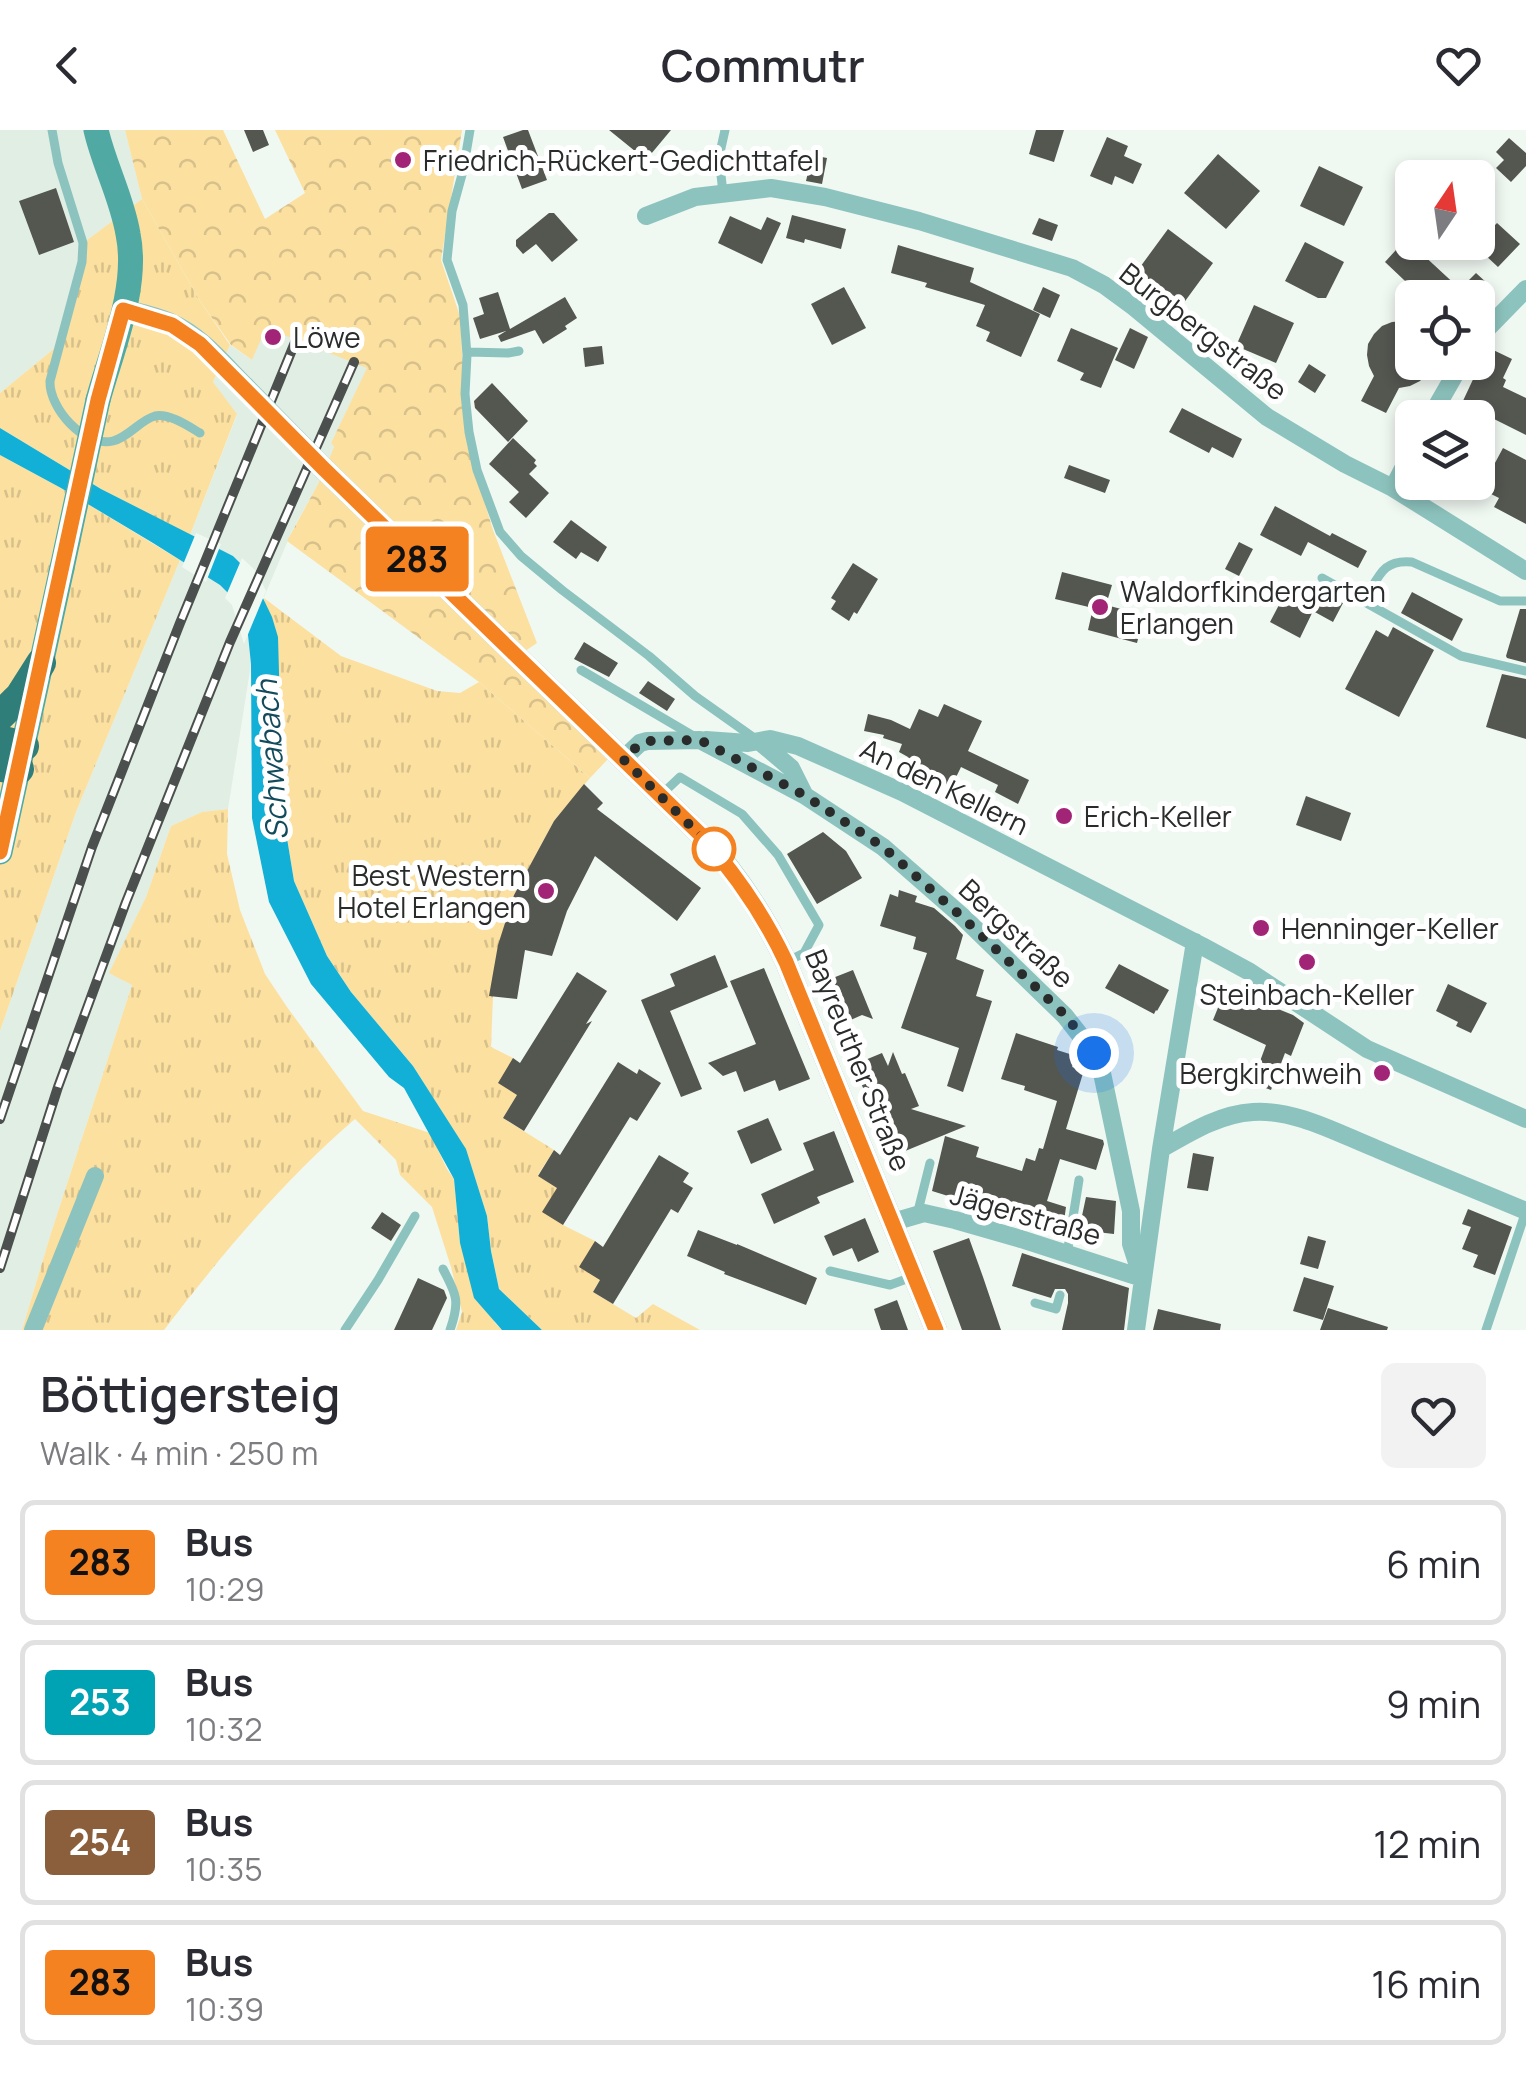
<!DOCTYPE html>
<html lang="en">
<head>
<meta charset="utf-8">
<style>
	body { margin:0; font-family:Manrope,sans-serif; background:#f2f2f3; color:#2b2b33; height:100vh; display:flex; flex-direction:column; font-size:38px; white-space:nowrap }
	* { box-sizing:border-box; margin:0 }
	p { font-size:32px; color:#7c7c81 }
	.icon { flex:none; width:55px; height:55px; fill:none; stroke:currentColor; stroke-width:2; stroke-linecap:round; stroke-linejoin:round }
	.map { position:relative; height:1200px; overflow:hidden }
	.drawer { display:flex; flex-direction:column; background:#fff; flex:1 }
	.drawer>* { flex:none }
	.badge { padding:0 20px; border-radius:8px; font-size:35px; line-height:65px }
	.needle { width:65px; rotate:13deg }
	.fabs { position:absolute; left:1395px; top:30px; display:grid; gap:20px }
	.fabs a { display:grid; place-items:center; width:100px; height:100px; border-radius:15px; background:#fff; box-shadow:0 5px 15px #0003; font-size:50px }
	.you { position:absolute; width:50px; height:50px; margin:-25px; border:8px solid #fff; border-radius:50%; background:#1a73e8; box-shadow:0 0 0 15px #1a73e833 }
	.map>.badge { position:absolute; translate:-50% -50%; box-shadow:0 0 0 5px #fff }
	.round { display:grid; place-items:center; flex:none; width:105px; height:105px; border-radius:15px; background:#f2f2f3 }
	.overview { display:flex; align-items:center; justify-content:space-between; height:170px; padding:0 40px }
	h1 { font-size:48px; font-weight:600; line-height:75px }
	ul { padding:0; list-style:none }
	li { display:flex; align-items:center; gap:30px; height:125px; margin:0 20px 15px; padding:0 20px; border:5px solid #e1e1e2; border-radius:15px }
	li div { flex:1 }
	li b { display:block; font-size:38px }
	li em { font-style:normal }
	li .badge { min-width:110px; font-weight:700; text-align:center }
	header { display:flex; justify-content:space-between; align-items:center; height:130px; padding:0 40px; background:#fff; font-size:45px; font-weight:600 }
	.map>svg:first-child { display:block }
	.built { fill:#e0eee4 }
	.grass { fill:url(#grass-tufts) }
	.forest { fill:url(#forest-crowns) }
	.water { fill:#12afd7 }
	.pier { fill:#f0f8f2 }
	.building { fill:#545650 }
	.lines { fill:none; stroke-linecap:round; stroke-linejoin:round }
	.service { stroke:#8dc3be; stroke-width:9 }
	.minor { stroke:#8dc3be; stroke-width:18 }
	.tertiary { stroke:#8dc3be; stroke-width:22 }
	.secondary { stroke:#50aaa3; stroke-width:25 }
	.motorway { stroke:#307e79; stroke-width:30 }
	.rail-casing { stroke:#4b4f4d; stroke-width:10 }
	.rail { stroke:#fff; stroke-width:6; stroke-dasharray:19; stroke-linecap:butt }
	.tertiary-bridge { stroke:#8dc3be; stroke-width:22 }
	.secondary-bridge { stroke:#50aaa3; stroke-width:25 }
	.line-casing { stroke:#fff; stroke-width:22 }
	.line { stroke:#f58220; stroke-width:15 }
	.walk { stroke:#292c2a; stroke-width:10; stroke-dasharray:0 18 }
	.poi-dot { fill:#a22476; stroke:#fff; stroke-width:4 }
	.stop-dot { fill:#fff; stroke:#f58220; stroke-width:5 }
	.labels { text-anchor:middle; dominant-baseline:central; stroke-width:10; stroke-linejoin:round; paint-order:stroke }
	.poi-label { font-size:28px; fill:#292c2a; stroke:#fff; text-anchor:start }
	.street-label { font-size:28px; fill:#292c2a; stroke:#fff }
	.water-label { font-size:30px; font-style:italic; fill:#124b5c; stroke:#fff }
</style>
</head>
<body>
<header><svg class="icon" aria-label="back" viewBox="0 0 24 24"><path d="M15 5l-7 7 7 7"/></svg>Commutr<svg class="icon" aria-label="heart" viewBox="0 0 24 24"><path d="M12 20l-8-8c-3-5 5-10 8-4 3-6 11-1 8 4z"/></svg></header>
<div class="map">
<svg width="1526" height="1200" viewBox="0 0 1526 1200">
	<defs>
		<pattern id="grass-tufts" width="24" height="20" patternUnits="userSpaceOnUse" patternTransform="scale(2.5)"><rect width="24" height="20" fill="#fce0a0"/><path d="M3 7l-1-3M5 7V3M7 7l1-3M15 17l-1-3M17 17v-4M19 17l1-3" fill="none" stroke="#d8c08a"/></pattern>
		<pattern id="forest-crowns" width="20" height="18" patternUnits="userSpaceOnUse" patternTransform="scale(2.5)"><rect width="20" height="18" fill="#fce0a0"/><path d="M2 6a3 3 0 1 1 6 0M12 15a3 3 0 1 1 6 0" fill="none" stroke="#d8c08a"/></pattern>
	</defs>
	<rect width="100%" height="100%" fill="#f0f8f2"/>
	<path class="built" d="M 0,0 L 125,0 L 142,69 L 87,110 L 61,213 L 0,263 Z
		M 265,197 L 368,237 L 331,313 L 334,317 L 318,354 L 292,401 L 264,467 L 233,426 L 190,405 L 237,285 L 213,252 L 230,215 L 252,230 Z
		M 180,430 L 220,455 L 237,472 L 248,504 L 251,534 L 228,679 L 202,682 L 171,696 L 146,767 L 110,842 L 132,855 L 51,1103 L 22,1200 L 0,1200 L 0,901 L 76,682 Z"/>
	<path class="grass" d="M 142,69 L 200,171 L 230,215 L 213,252 L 237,284 L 190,405 L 101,359 L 0,298 L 0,263 L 61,213 L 87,110 Z
		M 0,325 L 61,358 L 180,430 L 76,682 L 0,901 Z
		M 264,468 L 341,526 L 437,561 L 460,563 L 479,552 L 590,648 L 554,691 L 514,765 L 493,866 L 491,917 L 513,928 L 517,965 L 503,988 L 554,1020 L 538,1045 L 557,1058 L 563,1095 L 595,1111 L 600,1150 L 593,1162 L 636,1188 L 653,1174 L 700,1200 L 542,1200 L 499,1159 L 491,1121 L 487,1086 L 466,1020 L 413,936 L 351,862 L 327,826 L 294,751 L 283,684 L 281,628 Z
		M 228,679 L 227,724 L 240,780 L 265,844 L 287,877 L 363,981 L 430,1003 L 447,1039 L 454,1049 L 460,1113 L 495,1193 L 502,1200 L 456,1200 L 462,1182 L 451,1137 L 432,1077 L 400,1045 L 396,1030 L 355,989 C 283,1051 222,1124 164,1200 L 22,1200 L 51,1103 L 132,855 L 109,843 L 146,767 L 171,696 L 202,682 Z"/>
	<path class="forest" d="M 125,0 L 223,0 L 265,89 L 305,63 L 275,0 L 462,0 L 441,130 L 460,186 L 467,315 L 493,400 L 537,513 L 509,532 L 608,629 L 590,648 L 479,552 L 287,411 L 318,354 L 334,317 L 331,313 L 367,238 L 266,198 L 252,230 L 231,215 L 200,171 L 142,69 Z"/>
	<path class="water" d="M 0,298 L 101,359 L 233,426 L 252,445 L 272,487 L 278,507 L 283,684 L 294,751 L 327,826 L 351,862 L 413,936 L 466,1019 L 487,1086 L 491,1121 L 499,1159 L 542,1200 L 502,1200 L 474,1168 L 460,1113 L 454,1049 L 404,958 L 389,947 L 311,854 L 269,772 L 252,688 L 251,534 L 248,505 L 237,472 L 220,455 L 153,413 L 61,358 L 0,325 Z"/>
	<path class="pier" d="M 196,403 L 221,414 L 206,452 L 182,437 Z
		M 242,428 L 257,442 L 266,461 L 244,514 L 232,475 L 225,468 Z"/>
	<path class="building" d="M 244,0 L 263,0 L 269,15 L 253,22 Z
		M 523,0 L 528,0 L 547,50 L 522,59 L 503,7 Z
		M 609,0 L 671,0 L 646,30 Z
		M 1036,0 L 1064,0 L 1054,32 L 1029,24 Z
		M 1107,7 L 1128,16 L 1124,26 L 1142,34 L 1133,54 L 1115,46 L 1112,55 L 1090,46 Z
		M 1509,8 L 1526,23 L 1526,36 L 1511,52 L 1496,38 L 1504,30 L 1496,22 Z
		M 1218,24 L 1260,61 L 1226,99 L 1184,63 Z
		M 812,25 L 827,28 L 822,54 L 806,51 Z
		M 1319,36 L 1363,57 L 1344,96 L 1300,76 Z
		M 56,58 L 74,112 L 39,125 L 19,71 Z
		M 549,83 L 554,83 L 578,110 L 552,132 L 536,114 L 523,124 L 516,116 L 516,110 Z
		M 792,85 L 846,99 L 841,119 L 805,109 L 804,113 L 786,108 Z
		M 730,86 L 761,100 L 767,87 L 781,93 L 762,134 L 718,113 Z
		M 1039,88 L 1058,95 L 1052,111 L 1032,104 Z
		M 1497,93 L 1520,114 L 1498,137 L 1484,124 L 1492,116 L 1483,107 Z
		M 1168,99 L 1213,133 L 1180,178 L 1135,144 Z
		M 1406,109 L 1460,159 L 1476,143 L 1488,154 L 1475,168 L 1423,168 L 1385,132 Z
		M 1305,112 L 1344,132 L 1326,168 L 1318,168 L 1285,151 Z
		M 898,115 L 974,138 L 970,152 L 1040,184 L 1021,227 L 986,211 L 990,202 L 976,196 L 985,175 L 925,157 L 927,153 L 891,143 Z
		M 844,157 L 866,198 L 832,215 L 811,174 Z
		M 1043,157 L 1060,165 L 1050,188 L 1033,180 Z
		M 498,162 L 510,199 L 565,167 L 577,188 L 565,196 L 567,199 L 543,214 L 535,200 L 501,212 L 498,206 L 506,201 L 480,209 L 473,188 L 484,184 L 479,168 Z
		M 1254,175 L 1294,193 L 1276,233 L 1236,216 Z
		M 1404,191 L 1412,194 L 1412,232 L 1438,232 L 1420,251 L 1410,256 L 1399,258 L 1386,283 L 1361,271 L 1374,246 L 1369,236 L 1367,225 L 1368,214 L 1374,204 L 1382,196 L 1392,192 Z
		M 1071,198 L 1118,218 L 1101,258 L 1080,250 L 1084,243 L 1057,231 Z
		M 1130,198 L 1148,207 L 1134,239 L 1115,230 Z
		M 602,216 L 604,234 L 585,237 L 583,218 Z
		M 1487,217 L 1512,229 L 1503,248 L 1506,250 L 1503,257 L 1526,268 L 1526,305 L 1462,273 L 1476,243 L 1472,241 L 1483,219 Z
		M 1309,234 L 1326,245 L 1315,263 L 1298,252 Z
		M 492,253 L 528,291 L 508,312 L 475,278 L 474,271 Z
		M 1182,278 L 1242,309 L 1233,328 L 1212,317 L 1209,323 L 1169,302 Z
		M 513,308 L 536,330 L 534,333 L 537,336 L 529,344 L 549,363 L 526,388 L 509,372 L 519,362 L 489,334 Z
		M 1503,318 L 1526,330 L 1526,394 L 1494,377 L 1499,368 L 1481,359 Z
		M 1069,335 L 1110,350 L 1105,363 L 1064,348 Z
		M 1275,376 L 1330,406 L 1332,403 L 1367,421 L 1358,438 L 1308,412 L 1301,426 L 1260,405 Z
		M 571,390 L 607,417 L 598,432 L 581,422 L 576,429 L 553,412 Z
		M 1239,412 L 1253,419 L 1239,446 L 1225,439 Z
		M 853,433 L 878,449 L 857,484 L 854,482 L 849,491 L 831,479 L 836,471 L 831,468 Z
		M 1062,442 L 1112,455 L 1106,475 L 1144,485 L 1137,513 L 1088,500 L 1093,478 L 1055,469 Z
		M 1290,454 L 1309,463 L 1312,457 L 1343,473 L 1333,492 L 1313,481 L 1300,508 L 1270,492 Z
		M 1412,462 L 1463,489 L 1452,511 L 1401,483 Z
		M 1520,479 L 1526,479 L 1526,533 L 1507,528 L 1506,526 Z
		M 1393,497 L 1434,520 L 1399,587 L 1345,559 L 1376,500 L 1388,507 Z
		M 584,512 L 618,533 L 609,547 L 574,529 Z
		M 1502,544 L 1526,549 L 1526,609 L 1486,597 Z
		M 648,551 L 675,569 L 667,581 L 639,563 Z
		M 944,574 L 982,591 L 968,621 L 1029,650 L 1018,674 L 995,662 L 998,655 L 961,637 L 945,670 L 908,650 L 913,642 L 903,636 L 908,627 L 899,622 L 902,614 L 883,608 L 884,605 L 864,601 L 868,584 L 891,590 L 910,599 L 919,579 L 938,587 Z
		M 584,654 L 603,673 L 597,679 L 701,758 L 677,791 L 595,726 L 567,781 L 552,826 L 525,820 L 517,869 L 489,866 L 498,815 L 514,765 L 554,691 Z
		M 1306,666 L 1351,683 L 1341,711 L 1296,695 Z
		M 823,702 L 846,721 L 862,748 L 817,774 L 787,724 Z
		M 899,760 L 917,766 L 915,772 L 934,778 L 955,796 L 963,805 L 956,829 L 984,840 L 976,866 L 992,871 L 963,962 L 947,956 L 959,918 L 901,898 L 927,823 L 913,819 L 916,807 L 880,796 L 890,764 L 898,767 Z
		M 715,825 L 728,857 L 670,881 L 702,959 L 681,967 L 641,870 L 675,856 L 670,844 Z
		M 1119,834 L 1169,860 L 1157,881 L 1156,880 L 1154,884 L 1105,858 Z
		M 764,838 L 810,949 L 779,961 L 775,950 L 744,962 L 736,941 L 723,946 L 708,933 L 756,914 L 730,851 Z
		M 853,840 L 873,889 L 862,885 L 837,896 L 820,853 Z
		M 577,842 L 607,861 L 586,894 L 592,891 L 524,1001 L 503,988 L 517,965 L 498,953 L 513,928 L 520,933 Z
		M 1448,854 L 1487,873 L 1471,903 L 1456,896 L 1458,892 L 1436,881 Z
		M 1226,858 L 1293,885 L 1304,893 L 1291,926 L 1285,923 L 1271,960 L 1252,953 L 1266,915 L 1213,890 Z
		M 1016,903 L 1058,917 L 1057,920 L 1076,926 L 1072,937 L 1084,940 L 1066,999 L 1103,1010 L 1104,1014 L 1096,1040 L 1060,1029 L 1047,1071 L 1066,1077 L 1063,1098 L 1057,1097 L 1055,1102 L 960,1073 L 961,1070 L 932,1061 L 945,1006 L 979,1017 L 976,1027 L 1022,1041 L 1026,1028 L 1035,1031 L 1039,1018 L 1043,1019 L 1057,971 L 1024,960 L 1025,956 L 1001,949 Z
		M 893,922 L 902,944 L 905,943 L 919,976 L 911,979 L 966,996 L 893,1026 L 853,935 L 882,923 L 888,936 Z
		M 618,932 L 637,944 L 639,939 L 661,953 L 637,991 L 630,987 L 563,1095 L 542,1082 L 557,1058 L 538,1046 L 554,1020 L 560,1025 Z
		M 768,988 L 782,1020 L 751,1034 L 737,1001 Z
		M 834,1001 L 854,1052 L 817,1067 L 820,1073 L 774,1094 L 761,1064 L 814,1040 L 803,1013 Z
		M 1193,1023 L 1214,1027 L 1208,1061 L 1187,1058 Z
		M 659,1025 L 689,1043 L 683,1052 L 693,1058 L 678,1083 L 671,1079 L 613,1174 L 593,1162 L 600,1150 L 579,1137 L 595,1111 L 603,1117 Z
		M 1086,1067 L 1116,1071 L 1114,1104 L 1079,1100 Z
		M 1468,1079 L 1512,1097 L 1495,1145 L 1473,1137 L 1478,1125 L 1462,1119 L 1471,1097 L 1462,1094 Z
		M 382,1082 L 401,1095 L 391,1111 L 371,1098 Z
		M 865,1088 L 879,1122 L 858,1132 L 852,1118 L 833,1126 L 824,1106 Z
		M 698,1100 L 737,1115 L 737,1114 L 817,1148 L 806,1175 L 724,1144 L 725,1142 L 687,1126 Z
		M 1308,1106 L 1326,1111 L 1318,1139 L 1300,1134 Z
		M 969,1108 L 983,1147 L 1001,1200 L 962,1200 L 933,1121 Z
		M 1022,1123 L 1129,1158 L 1124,1200 L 1062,1200 L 1068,1173 L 1068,1164 L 1065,1159 L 1055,1159 L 1051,1168 L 1012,1156 Z
		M 1304,1147 L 1334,1156 L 1323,1190 L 1293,1181 Z
		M 418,1148 L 444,1160 L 447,1168 L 432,1200 L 394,1200 Z
		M 897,1170 L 908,1200 L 881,1200 L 874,1179 Z
		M 1328,1178 L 1388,1197 L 1387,1200 L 1320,1200 Z
		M 1158,1179 L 1221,1194 L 1220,1200 L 1153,1200 Z"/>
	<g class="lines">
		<path class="service" d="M 52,0 L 58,33 L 83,113 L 82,132 L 50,251 C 49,278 84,318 113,311 C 129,307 140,290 155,286 C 169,283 188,296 200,303
			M 470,0 L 463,41 L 452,81 L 447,130 L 463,175 L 467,225 L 465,264 L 469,302 L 477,340 L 500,402 L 521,426 L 562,460 L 649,526 L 695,566 L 757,610
			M 723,63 L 719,27 L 725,0
			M 467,222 L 508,223 L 519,221
			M 1322,448 L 1461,526 L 1526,541
			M 1364,471 C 1379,447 1382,429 1412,432 L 1500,471 L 1526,471
			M 581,540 L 695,607
			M 662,664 L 680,647 L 742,684 L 778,725 L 819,795 L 804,823 L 786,832
			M 917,1085 L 930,1033
			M 1067,1124 L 1079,1050
			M 443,1139 C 457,1165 460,1172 450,1200
			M 830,1141 L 890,1155 L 912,1147
			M 1035,1173 L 1056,1179 L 1060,1165
			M 345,1200 L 378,1150 L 415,1086
			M 1486,1200 L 1526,1081"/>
		<path class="minor" d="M 646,86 L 695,67 L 771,58 L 825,67 L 919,91 L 1072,138 L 1104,155 L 1134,177 L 1267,287 L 1345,334 L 1393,358 L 1526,441
			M 1478,208 L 1526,159
			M 1430,288 L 1462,232
			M 1393,358 L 1412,321
			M 706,610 L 748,613 L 759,611 L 791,638 L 804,664
			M 759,611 L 770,609 L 798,616 L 902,662 L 1202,816 L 1250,842 L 1367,919 L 1526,989
			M 623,629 L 640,613 L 647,611 L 700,610 L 804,665 L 883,717 L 963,787 L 1065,886 L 1094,923 L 1102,943 L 1131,1081 L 1131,1114 L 1142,1148
			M 1161,1019 C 1189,1003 1219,984 1253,982 C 1295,979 1339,1004 1377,1019 C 1426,1040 1476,1060 1526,1081
			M 893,1092 L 924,1083 L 955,1090 L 1021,1109 L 1142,1148
			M 33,1200 L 95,1046
			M 1136,1200 L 1161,1019 L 1195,812"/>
		<path class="tertiary" d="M 123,180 C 138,184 155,187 170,194 C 200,207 222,235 244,257
			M 324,339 L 700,704 C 735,742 764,785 786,832 L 936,1200"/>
		<path class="secondary" d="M 96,0 C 104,35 122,68 128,104 C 139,156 112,219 98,270
			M 0,722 L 62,438"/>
		<path class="motorway" d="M 0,586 L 20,566 L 41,533
			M 0,610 L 24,616
			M 0,637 L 19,639"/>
		<g class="rail-casing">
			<path id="rail" d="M 0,989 L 92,717 L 180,493 L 296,210
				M 0,1138 L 58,957 L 126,772 L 230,512 L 354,232"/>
		</g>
		<use href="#rail" class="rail"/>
		<path class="tertiary-bridge" d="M 244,257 L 324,339"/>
		<path class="secondary-bridge" d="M 62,438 L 98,270"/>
	</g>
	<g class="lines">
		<g class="line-casing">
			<path id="line" d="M 0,722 L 98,270 L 123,180 L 172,195 L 200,214 L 324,339 L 700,704 C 735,743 764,785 786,832 L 936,1200"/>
		</g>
		<use href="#line" class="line"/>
		<path class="walk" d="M 714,719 L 623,629 L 640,614 L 647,611 L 700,610 L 804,665 L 883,717 L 962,787 L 1066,886 L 1094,923"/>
	</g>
	<g class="poi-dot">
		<circle cx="403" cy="30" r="10"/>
		<circle cx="273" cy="207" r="10"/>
		<circle cx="1100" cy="477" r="10"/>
		<circle cx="1064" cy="686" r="10"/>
		<circle cx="546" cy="761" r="10"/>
		<circle cx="1261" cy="798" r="10"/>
		<circle cx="1307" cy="832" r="10"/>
		<circle cx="1382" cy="943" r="10"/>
	</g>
	<circle class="stop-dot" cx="714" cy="719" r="20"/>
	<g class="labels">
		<g class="poi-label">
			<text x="423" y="30">Friedrich-Rückert-Gedichttafel</text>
			<text x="293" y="207">Löwe</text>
			<text x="1120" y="461">Waldorfkindergarten<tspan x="1120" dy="32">Erlangen</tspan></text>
			<text x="1084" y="686">Erich-Keller</text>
			<text x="526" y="745" text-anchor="end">Best Western<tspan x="526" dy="32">Hotel Erlangen</tspan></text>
			<text x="1281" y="798">Henninger-Keller</text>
			<text x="1307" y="864" text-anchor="middle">Steinbach-Keller</text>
			<text x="1362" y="943" text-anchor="end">Bergkirchweih</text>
		</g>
		<g class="street-label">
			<text transform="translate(1204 201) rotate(38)">Burgbergstraße</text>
			<text transform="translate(945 656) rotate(26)">An den Kellern</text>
			<text transform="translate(1017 803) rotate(43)">Bergstraße</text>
			<text transform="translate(859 930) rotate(68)">Bayreuther Straße</text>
			<text transform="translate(1026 1084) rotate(16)">Jägerstraße</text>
		</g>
		<g class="water-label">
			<text transform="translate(271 630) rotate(-94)">Schwabach</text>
		</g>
	</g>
</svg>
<div class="fabs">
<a><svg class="needle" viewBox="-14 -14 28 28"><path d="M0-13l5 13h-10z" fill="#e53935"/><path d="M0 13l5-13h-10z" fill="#7c7c81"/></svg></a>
<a><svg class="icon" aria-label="locate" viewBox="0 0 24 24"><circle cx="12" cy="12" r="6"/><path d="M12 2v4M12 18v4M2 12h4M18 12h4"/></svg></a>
<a><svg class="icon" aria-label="layers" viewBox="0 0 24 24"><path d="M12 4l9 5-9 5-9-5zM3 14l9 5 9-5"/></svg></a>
</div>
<div class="you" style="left:1094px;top:923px"></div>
<b class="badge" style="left:417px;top:429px;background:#f58220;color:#111">283</b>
</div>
<section class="drawer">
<div class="overview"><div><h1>Böttigersteig</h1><p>Walk · 4 min · 250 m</p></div><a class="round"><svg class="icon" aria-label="heart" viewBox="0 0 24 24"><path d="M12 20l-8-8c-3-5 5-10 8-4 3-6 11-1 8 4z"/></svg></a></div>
<ul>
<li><span class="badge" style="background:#f58220;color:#111">283</span><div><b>Bus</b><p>10:29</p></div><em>6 min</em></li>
<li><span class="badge" style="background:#00a3b4;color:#fff">253</span><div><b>Bus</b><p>10:32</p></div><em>9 min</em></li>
<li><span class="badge" style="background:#8b5e3c;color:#fff">254</span><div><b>Bus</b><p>10:35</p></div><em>12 min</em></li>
<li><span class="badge" style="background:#f58220;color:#111">283</span><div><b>Bus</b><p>10:39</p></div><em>16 min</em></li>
</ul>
</section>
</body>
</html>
